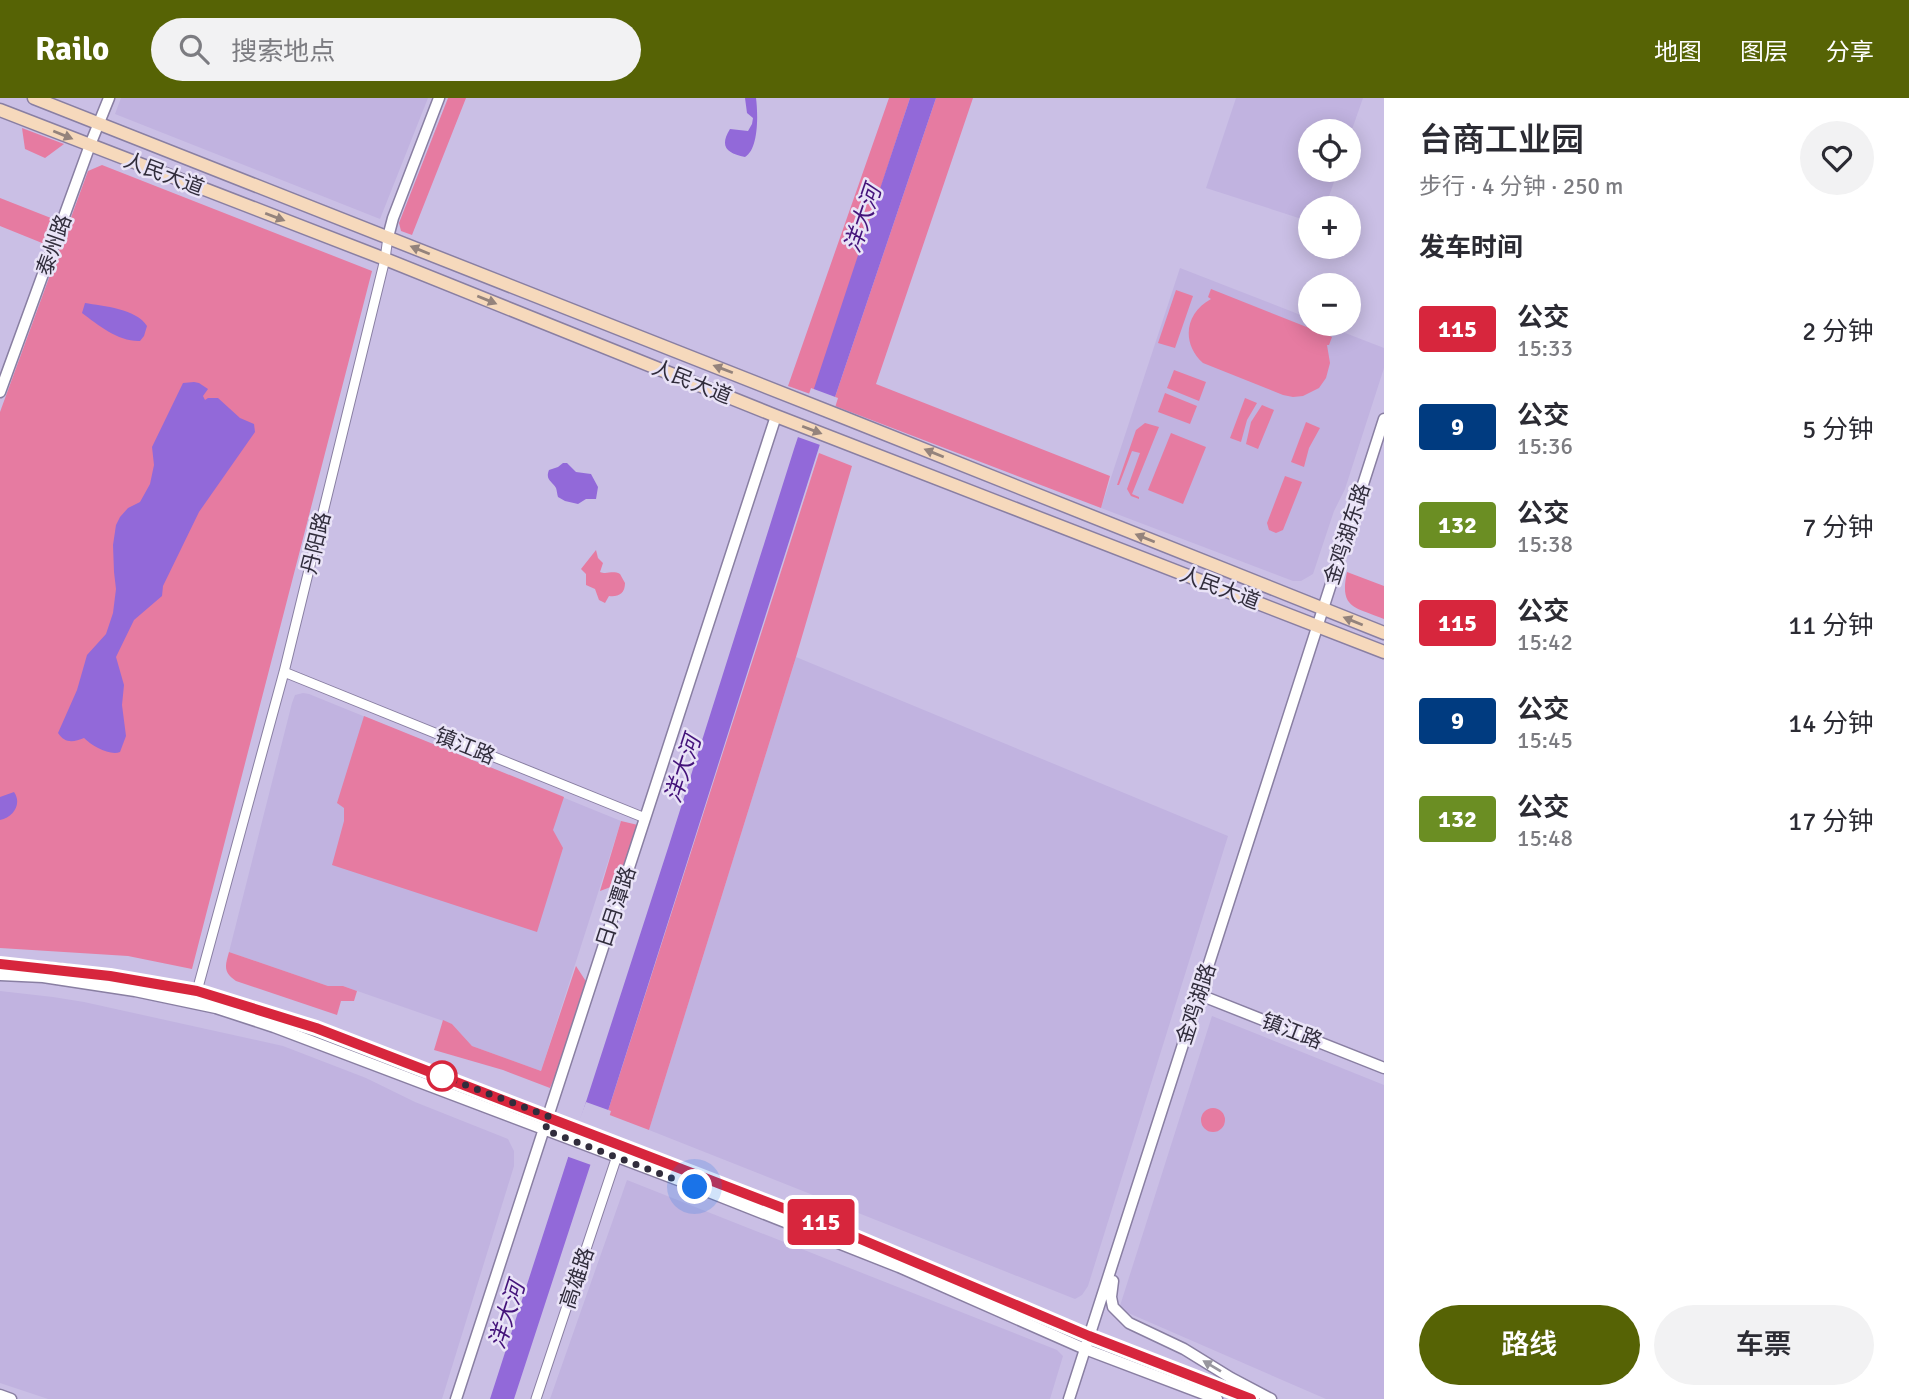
<!DOCTYPE html>
<html lang="zh">
<head>
<meta charset="utf-8">
<style>
	body { margin:0; font-family:Signika,"Noto Sans SC",sans-serif; background:#f2f2f3; color:#2b2b33; height:100vh; display:flex; flex-direction:column; font-size:26px; white-space:nowrap }
	* { box-sizing:border-box; margin:0 }
	p { font-size:23px; color:#7c7c81 }
	.icon { flex:none; width:38px; height:38px; fill:none; stroke:currentColor; stroke-width:2; stroke-linecap:round; stroke-linejoin:round }
	.map { position:relative; flex:1; overflow:hidden }
	.sheet { display:flex; flex-direction:column; background:#fff; width:525px }
	.sheet>* { flex:none }
	.badge { padding:0 14px; border-radius:5px; font-size:24px; line-height:46px }
	.controls { position:absolute; left:1298px; top:21px; display:grid; gap:14px }
	.controls a { display:grid; place-items:center; width:63px; height:63px; border-radius:50%; background:#fff; box-shadow:0 4px 18px #0003; font-size:35px }
	.you { position:absolute; width:35px; height:35px; margin:-18px; border:5px solid #fff; border-radius:50%; background:#1a73e8; box-shadow:0 0 0 10px #1a73e833 }
	.map>.badge { position:absolute; translate:-50% -50%; box-shadow:0 0 0 4px #fff }
	h2 { padding:0 35px; font-size:26px; line-height:63px }
	.round { display:grid; place-items:center; flex:none; width:74px; height:74px; border-radius:37px; background:#f2f2f3 }
	.summary { display:flex; align-items:center; justify-content:space-between; height:119px; padding:0 35px }
	h1 { font-size:33px; font-weight:600; line-height:52px }
	.action { display:flex; gap:14px; margin-top:auto; padding:14px 35px }
	.action a { flex:1; height:80px; border-radius:42px; background:#566305; color:#fff; font-size:28px; font-weight:600; line-height:80px; text-align:center }
	.action a+a { background:#f2f2f3; color:#2b2b33 }
	ul { padding:0; list-style:none }
	li { display:flex; align-items:center; gap:21px; height:98px; padding:0 35px }
	li div { flex:1 }
	li b { display:block; font-size:26px }
	li em { font-style:normal }
	li .badge { min-width:77px; font-weight:700; text-align:center }
	header { display:flex; align-items:center; gap:42px; box-sizing:border-box; height:98px; padding:0 35px; background:#566305; color:#fff }
	header strong { font-size:33px }
	nav { display:flex; gap:38px; margin-inline-start:auto; font-size:24px }
	.search { width:490px; height:63px; background:#f2f2f3; display:flex; align-items:center; gap:18px; box-sizing:border-box; padding:0 24px; border-radius:38px; color:#7c7c81; font-size:26px }
	main { display:flex; flex:1; min-height:0 }
	.map>svg:first-child { display:block }
	.built { fill:#c1b3e0 }
	.green { fill:#e67ba1 }
	.water { fill:#9269d9 }
	.pier { fill:#cabfe5 }
	.lines { fill:none; stroke-linecap:round; stroke-linejoin:round }
	.minor-casing { stroke:#897fa2; stroke-width:11 }
	.tertiary-casing { stroke:#897fa2; stroke-width:13 }
	.secondary-casing { stroke:#897fa2; stroke-width:15 }
	.minor { stroke:#fff; stroke-width:9 }
	.tertiary { stroke:#fff; stroke-width:10 }
	.secondary { stroke:#f6d9bc; stroke-width:12 }
	.oneway { fill:#94837c }
	.oneway2 { fill:#98969e }
	.line-casing { stroke:#fff; stroke-width:16 }
	.line { stroke:#d7263d; stroke-width:10 }
	.walk { stroke:#312d3c; stroke-width:7; stroke-dasharray:0 12.6 }
	.stop-dot { fill:#fff; stroke:#d7263d; stroke-width:3.5 }
	.labels { text-anchor:middle; dominant-baseline:central; stroke-width:5; stroke-linejoin:round; paint-order:stroke }
	.street-label { font-size:21px; fill:#312d3c; stroke:#e9e3f7 }
	.water-label { font-size:23px; font-style:italic; fill:#44137a; stroke:#e9e3f7 }
</style>
</head>
<body>
<header>
<strong>Railo</strong>
<div class="search"><svg class="icon" aria-label="search" viewBox="0 0 24 24"><circle cx="10" cy="10" r="6"/><path d="M15 15l6 6"/></svg>搜索地点</div>
<nav><a>地图</a><a>图层</a><a>分享</a></nav>
</header>
<main>
<div class="map">
<svg width="1384" height="1301" viewBox="0 0 1384 1301">
	<rect width="100%" height="100%" fill="#cabfe5"/>
	<path class="built" d="M 121,0 L 428,0 L 380,121 L 115,16 Z
		M 1236,0 L 1363,0 L 1349,40 L 1349,33 L 1311,33 L 1311,72 L 1338,72 L 1325,110 L 1311,110 L 1311,124 L 1206,90 Z
		M 1180,170 L 1311,221 L 1311,226 L 1322,226 L 1384,250 L 1384,270 L 1345,391 L 1334,413 L 1313,476 L 1301,483 L 1293,483 L 1101,410 Z
		M 796,559 L 1228,738 L 1088,1188 L 1082,1197 L 1075,1201 L 649,1032 Z
		M 303,595 L 309,596 L 621,723 L 541,973 L 472,948 L 452,926 L 343,888 L 328,888 L 229,854 L 292,605 L 295,597 Z
		M 0,893 L 53,899 L 84,904 L 283,948 L 366,980 L 415,1004 L 508,1041 L 514,1053 L 514,1068 L 442,1301 L 48,1301 L 0,1285 Z
		M 1212,918 L 1384,987 L 1384,1301 L 1326,1301 L 1119,1211 Z
		M 627,1082 L 1057,1252 L 1063,1258 L 1050,1301 L 550,1301 Z"/>
	<path class="green" d="M 448,0 L 466,0 L 412,137 L 401,133 L 399,125 Z
		M 889,0 L 910,0 L 813,297 L 788,288 Z
		M 936,0 L 973,0 L 876,286 L 1110,378 L 1101,410 L 835,308 L 835,299 Z
		M 22,30 L 64,46 L 45,60 L 25,51 Z
		M 102,67 L 372,173 L 192,871 L 128,858 L 0,850 L 0,314 L 88,73 Z
		M 0,100 L 56,122 L 47,147 L 0,128 Z
		M 1211,191 L 1332,239 L 1329,247 L 1327,247 L 1330,265 L 1326,280 L 1319,290 L 1303,298 L 1293,299 L 1283,297 L 1203,265 C 1181,245 1185,215 1211,201 L 1208,199 Z
		M 1176,192 L 1193,198 L 1175,250 L 1158,245 Z
		M 1174,272 L 1206,284 L 1199,303 L 1167,290 Z
		M 1165,295 L 1197,308 L 1190,326 L 1158,314 Z
		M 1245,300 L 1257,305 L 1247,322 L 1241,344 L 1230,340 Z
		M 1262,307 L 1274,312 L 1258,351 L 1246,346 L 1251,324 Z
		M 1306,324 L 1320,330 L 1309,350 L 1304,369 L 1291,364 Z
		M 1145,325 L 1159,329 L 1132,396 L 1139,399 L 1139,401 L 1131,398 L 1127,391 L 1140,355 L 1132,353 L 1119,387 L 1117,387 L 1136,332 Z
		M 1171,335 L 1206,349 L 1183,406 L 1148,392 Z
		M 819,355 L 852,368 L 796,559 L 649,1032 L 607,1016 Z
		M 1285,378 L 1302,384 L 1283,432 L 1276,435 L 1269,432 L 1267,425 Z
		M 596,452 L 598,460 L 603,465 L 600,474 C 607,477 612,472 620,476 L 625,485 C 625,496 618,499 609,498 L 605,505 L 599,502 L 595,491 L 586,487 L 586,476 L 581,471 Z
		M 1347,474 L 1384,488 L 1384,521 C 1355,509 1339,511 1347,474 Z
		M 364,618 L 564,699 L 553,732 L 563,750 L 537,834 L 332,767 L 344,723 L 344,710 L 337,705 Z
		M 621,723 L 638,727 L 619,786 L 600,793 Z
		M 229,854 L 328,888 L 343,888 L 357,893 L 354,903 L 341,903 L 337,917 L 236,883 C 223,874 225,868 229,854 Z
		M 576,868 L 587,885 L 564,956 L 550,990 L 503,972 L 434,952 L 443,922 L 452,926 L 472,948 L 541,973 Z
		M1201 1022a12 12 0 1 1 24 0a12 12 0 1 1-24 0Z"/>
	<path class="water" d="M 745,0 L 756,0 C 758,15 759,51 745,59 C 727,55 719,49 730,31 L 748,33 L 752,26 L 753,20 L 747,15 Z
		M 910,0 L 936,0 L 835,299 L 607,1016 L 514,1301 L 490,1301 L 669,747 L 794,351 Z
		M 85,205 C 103,208 137,211 147,228 L 144,238 L 140,243 C 119,244 98,227 82,215 Z
		M 194,284 L 199,285 L 208,291 L 203,298 L 205,302 L 208,300 L 218,300 L 240,320 L 254,326 L 255,334 L 199,414 L 163,488 L 162,498 L 134,522 L 116,559 L 124,587 L 122,607 L 126,638 L 120,654 C 110,658 92,648 84,640 C 74,644 65,646 58,635 L 77,592 L 87,557 L 106,536 L 113,515 L 116,491 L 114,474 L 113,447 L 116,427 L 120,419 L 128,410 L 140,404 L 150,386 L 154,367 L 152,349 L 183,285 Z
		M 563,365 L 567,365 L 576,374 L 591,376 L 598,389 L 596,401 L 586,401 L 578,406 L 565,403 L 558,399 C 557,396 557,393 556,390 C 552,383 545,382 549,372 L 558,369 Z
		M 14,694 C 22,705 14,719 0,722 L 0,699 Z"/>
	<path class="pier" d="M 811,290 L 838,300 L 823,348 L 795,338 Z
		M 586,1004 L 611,1013 L 594,1068 L 566,1058 Z"/>
	<g class="lines">
		<g class="minor-casing">
			<path id="minor" d="M 284,574 L 645,720
				M 197,893 L 284,574 L 385,161 L 388,139
				M 536,1301 L 617,1058"/>
		</g>
		<g class="tertiary-casing">
			<path id="tertiary" d="M 388,139 L 393,120 L 439,0
				M 0,294 L 90,47 L 109,0
				M 0,866 L 58,871 L 136,882 L 197,893 L 316,930 L 832,1129 L 1089,1238 L 1251,1301
				M 0,877 L 43,879 L 135,893 L 216,910 L 274,929 L 686,1085 L 899,1169 L 1085,1251 L 1217,1301
				M 1200,897 L 1384,970
				M 1113,1183 L 1111,1199 L 1113,1209 L 1129,1225 L 1184,1251 L 1231,1280 L 1271,1301
				M 0,1297 L 11,1301
				M 456,1301 C 564,974 669,646 776,318
				M 1069,1301 L 1384,321"/>
		</g>
		<g class="secondary-casing">
			<path id="secondary" d="M 34,0 L 845,320 L 1384,535
				M 0,12 L 385,161 L 776,318 L 1384,554"/>
		</g>
		<use href="#minor" class="minor"/>
		<use href="#tertiary" class="tertiary"/>
		<use href="#secondary" class="secondary"/>
	</g>
	<defs><path id="oneway-solid" d="M-6-.8H1V-3.2L6.5 0L1 3.2V.8H-6Z" transform="scale(1.75)"/></defs>
	<g class="oneway">
		<use href="#oneway-solid" transform="translate(63 37) rotate(22)"/>
		<use href="#oneway-solid" transform="translate(275 119) rotate(21)"/>
		<use href="#oneway-solid" transform="translate(420 152) rotate(-158)"/>
		<use href="#oneway-solid" transform="translate(487 202) rotate(22)"/>
		<use href="#oneway-solid" transform="translate(723 271) rotate(-159)"/>
		<use href="#oneway-solid" transform="translate(812 332) rotate(21)"/>
		<use href="#oneway-solid" transform="translate(934 355) rotate(-158)"/>
		<use href="#oneway-solid" transform="translate(1145 440) rotate(-158)"/>
		<use href="#oneway-solid" transform="translate(1353 523) rotate(-158)"/>
	</g>
	<use class="oneway2" href="#oneway-solid" transform="translate(1212 1268) rotate(-149)"/>
	<g class="lines">
		<g class="line-casing">
			<path id="line" d="M 0,866 L 110,878 L 197,893 L 316,930 L 832,1129 L 1089,1238 L 1251,1301"/>
		</g>
		<use href="#line" class="line"/>
		<path class="walk" d="M 442,978 L 550,1019 L 545,1032 L 695,1089"/>
	</g>
	<circle class="stop-dot" cx="442" cy="978" r="14"/>
	<g class="labels">
		<g class="street-label">
			<text transform="translate(164 76) rotate(21)">人民大道</text>
			<text transform="translate(54 147) rotate(-70)">泰州路</text>
			<text transform="translate(692 284) rotate(22)">人民大道</text>
			<text transform="translate(1347 436) rotate(-72)">金鸡湖东路</text>
			<text transform="translate(316 445) rotate(-76)">丹阳路</text>
			<text transform="translate(1220 490) rotate(21)">人民大道</text>
			<text transform="translate(465 648) rotate(22)">镇江路</text>
			<text transform="translate(616 809) rotate(-72)">日月潭路</text>
			<text transform="translate(1196 906) rotate(-72)">金鸡湖路</text>
			<text transform="translate(1292 933) rotate(21)">镇江路</text>
			<text transform="translate(577 1180) rotate(-71)">高雄路</text>
		</g>
		<g class="water-label">
			<text transform="translate(863 121) rotate(-71)">洋大河</text>
			<text transform="translate(683 671) rotate(-72)">洋大河</text>
			<text transform="translate(507 1217) rotate(-72)">洋大河</text>
		</g>
	</g>
</svg>
<div class="controls">
<a><svg class="icon" aria-label="locate" viewBox="0 0 24 24"><circle cx="12" cy="12" r="6"/><path d="M12 2v4M12 18v4M2 12h4M18 12h4"/></svg></a>
<a>+</a>
<a>−</a>
</div>
<div class="you" style="left:695px;top:1089px"></div>
<b class="badge" style="left:821px;top:1124px;background:#d7263d;color:#fff">115</b>
</div>
<section class="sheet">
<div class="summary"><div><h1>台商工业园</h1><p>步行 · 4 分钟 · 250 m</p></div><a class="round"><svg class="icon" aria-label="heart" viewBox="0 0 24 24"><path d="M12 20l-8-8c-3-5 5-10 8-4 3-6 11-1 8 4z"/></svg></a></div>
<h2>发车时间</h2>
<ul>
<li><span class="badge" style="background:#d7263d;color:#fff">115</span><div><b>公交</b><p>15:33</p></div><em>2 分钟</em></li>
<li><span class="badge" style="background:#003b80;color:#fff">9</span><div><b>公交</b><p>15:36</p></div><em>5 分钟</em></li>
<li><span class="badge" style="background:#6b8e23;color:#fff">132</span><div><b>公交</b><p>15:38</p></div><em>7 分钟</em></li>
<li><span class="badge" style="background:#d7263d;color:#fff">115</span><div><b>公交</b><p>15:42</p></div><em>11 分钟</em></li>
<li><span class="badge" style="background:#003b80;color:#fff">9</span><div><b>公交</b><p>15:45</p></div><em>14 分钟</em></li>
<li><span class="badge" style="background:#6b8e23;color:#fff">132</span><div><b>公交</b><p>15:48</p></div><em>17 分钟</em></li>
</ul>
<div class="action"><a>路线</a><a>车票</a></div>
</section>
</main>
</body>
</html>
